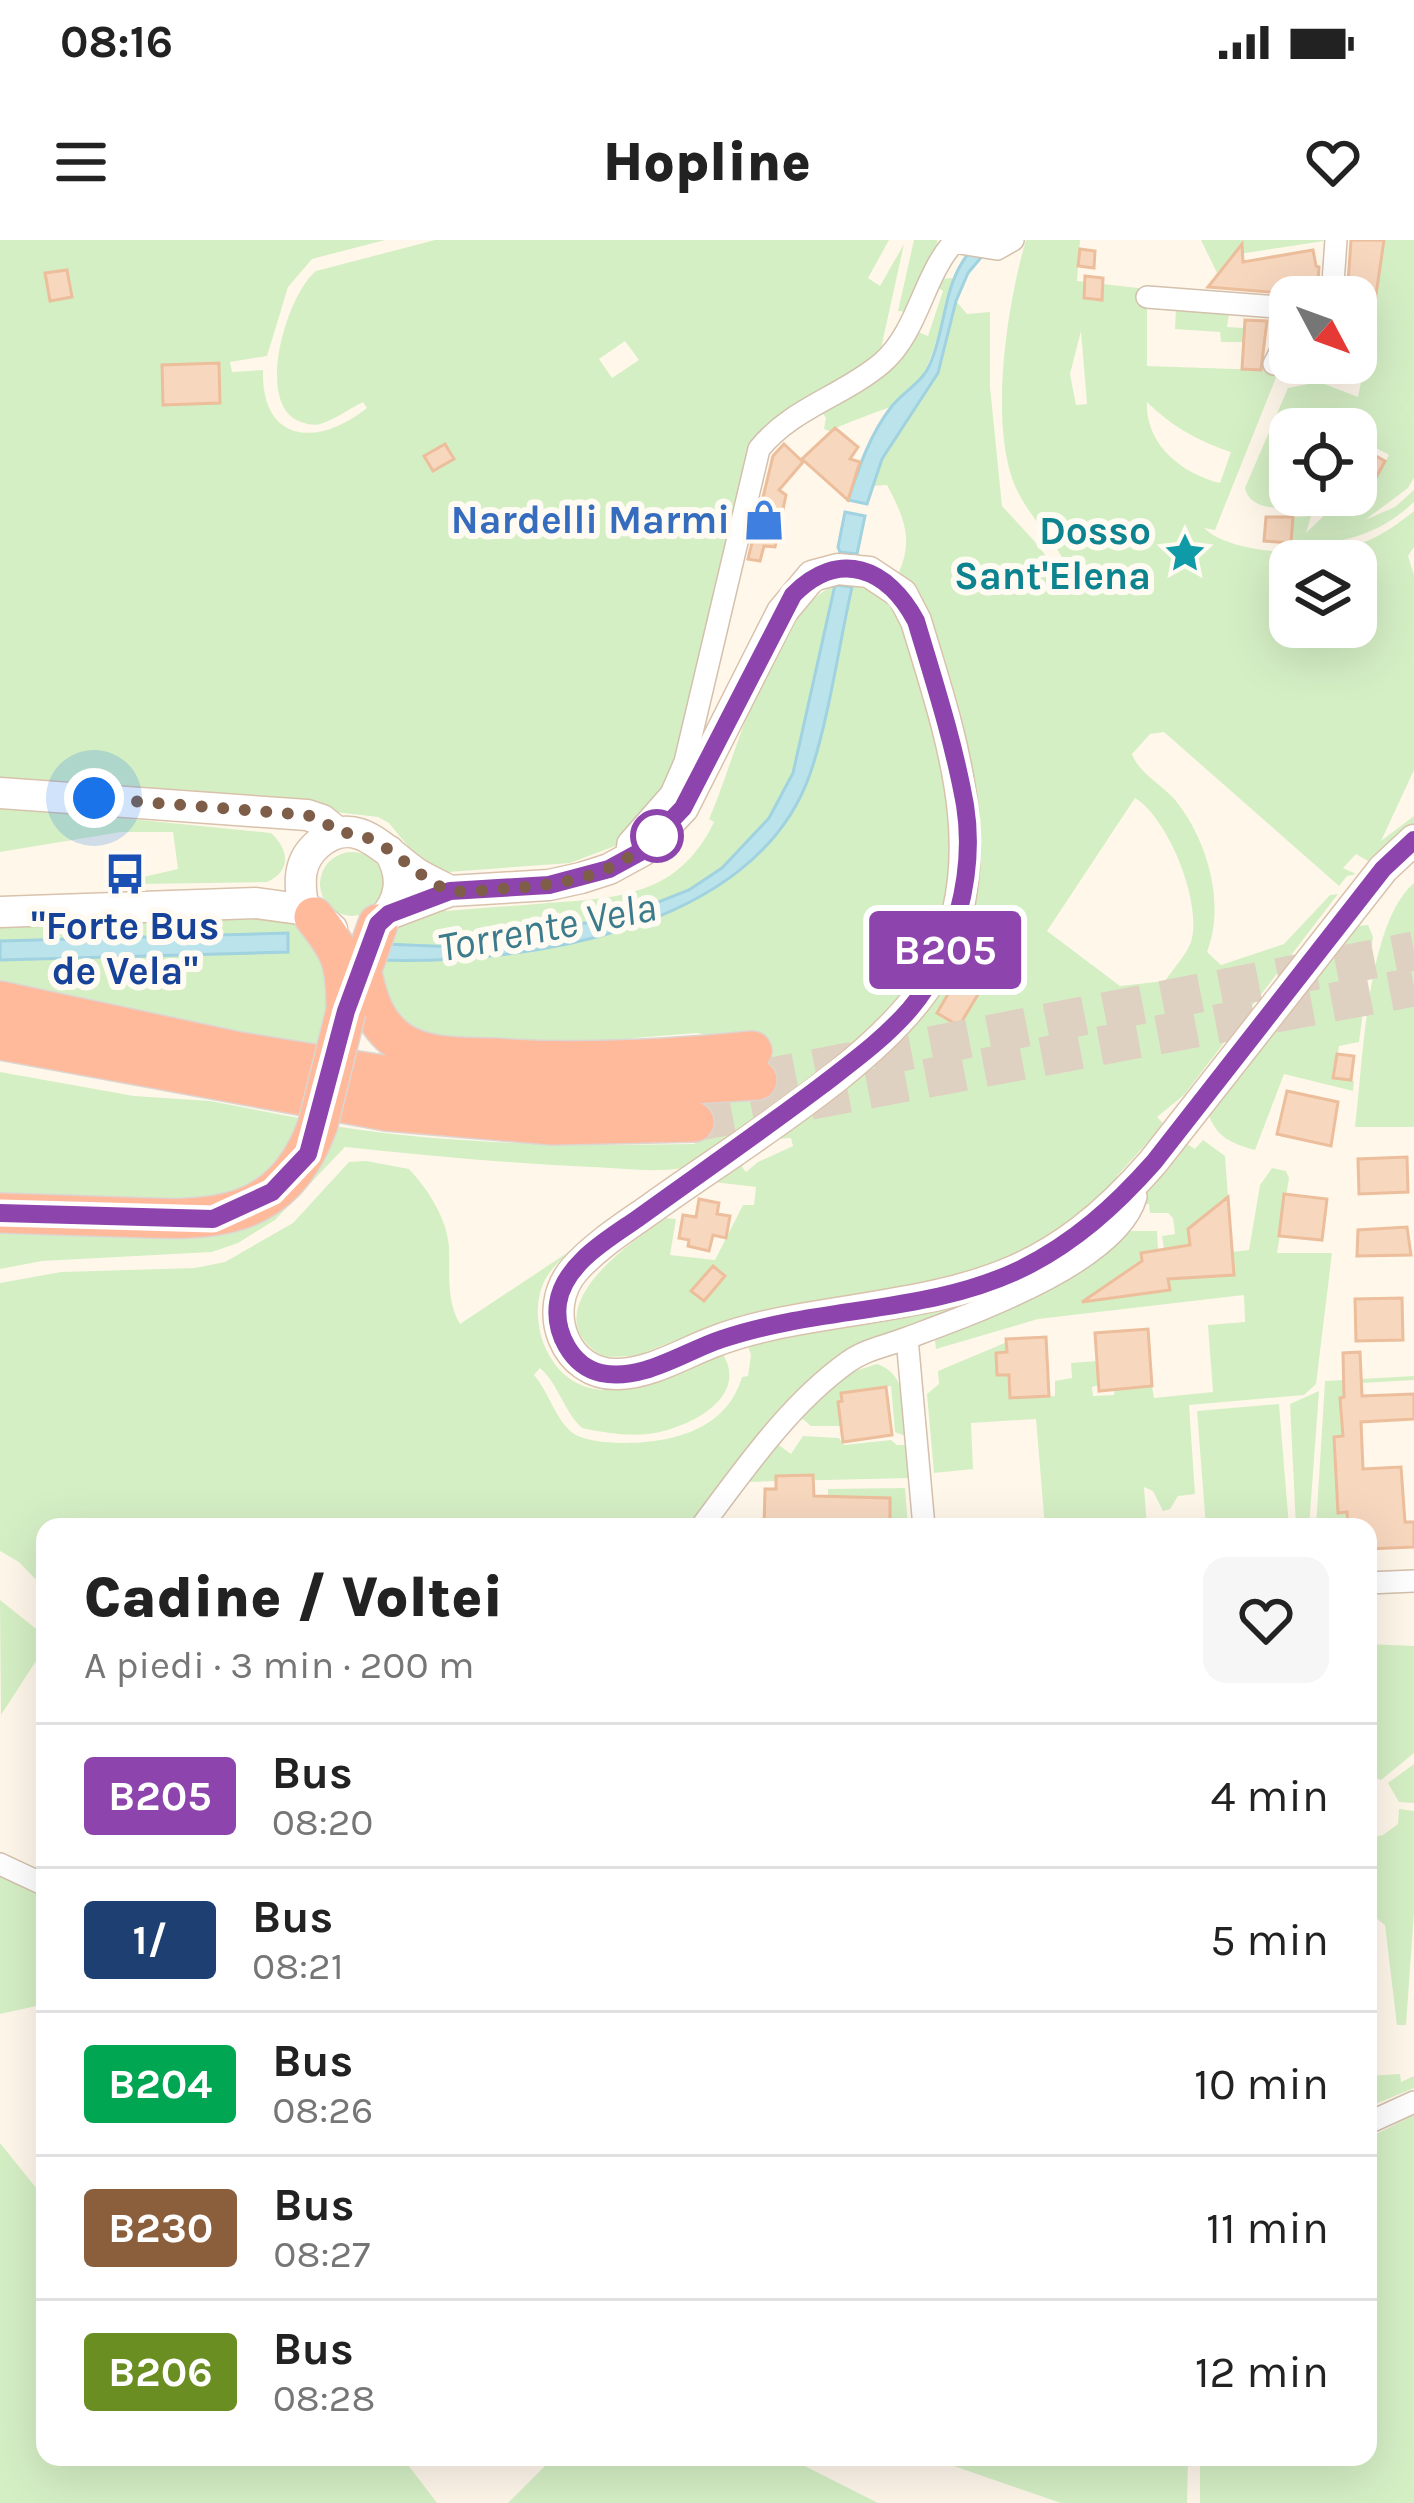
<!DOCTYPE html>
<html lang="it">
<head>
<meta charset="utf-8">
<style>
	body { margin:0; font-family:Karla,sans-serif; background:#f6f6f6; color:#222; height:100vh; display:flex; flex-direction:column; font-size:45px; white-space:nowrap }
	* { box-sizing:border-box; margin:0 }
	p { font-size:39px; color:#767676 }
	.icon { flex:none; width:66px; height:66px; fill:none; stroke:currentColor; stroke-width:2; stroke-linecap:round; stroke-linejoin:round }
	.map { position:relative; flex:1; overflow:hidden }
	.details { position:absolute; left:36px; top:1278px; width:1341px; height:948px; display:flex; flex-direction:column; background:#fff; border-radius:24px; box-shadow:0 12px 48px #0002 }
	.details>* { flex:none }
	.badge { padding:0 24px; border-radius:9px; font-size:42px; line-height:78px }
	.needle { width:78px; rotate:131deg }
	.tools { position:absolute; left:1269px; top:36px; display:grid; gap:24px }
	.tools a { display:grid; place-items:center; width:108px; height:108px; border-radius:24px; background:#fff; box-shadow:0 12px 48px #0002; font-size:60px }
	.you { position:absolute; width:60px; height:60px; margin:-30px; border:9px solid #fff; border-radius:50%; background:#1a73e8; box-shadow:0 0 0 18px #1a73e833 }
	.map>.badge { position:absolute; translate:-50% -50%; box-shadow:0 0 0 6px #fff }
	.round { display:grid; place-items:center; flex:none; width:126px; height:126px; border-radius:24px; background:#f6f6f6 }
	.head { display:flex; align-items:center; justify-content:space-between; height:204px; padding:0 48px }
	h1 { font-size:57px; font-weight:800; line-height:90px }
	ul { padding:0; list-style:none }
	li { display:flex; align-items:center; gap:36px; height:144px; padding:0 48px; border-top:3px solid #e0e0e0 }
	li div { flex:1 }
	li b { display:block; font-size:45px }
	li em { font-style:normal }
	li .badge { min-width:132px; font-weight:700; text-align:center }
	.status { display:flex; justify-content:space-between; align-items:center; height:84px; padding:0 60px; background:#fff; direction:ltr }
	.status svg { height:33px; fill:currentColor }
	header { display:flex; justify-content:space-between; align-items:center; height:156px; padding:0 48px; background:#fff; font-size:54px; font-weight:800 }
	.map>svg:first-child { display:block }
	.green { fill:#d5efc5; fill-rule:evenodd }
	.water { fill:#bbe3ec; stroke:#a0d2df; stroke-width:3 }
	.building { fill:#f7d7be; stroke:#ecbe9c; stroke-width:3 }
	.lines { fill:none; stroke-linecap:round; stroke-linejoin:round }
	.highway-tunnel { stroke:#dfd1c2; stroke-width:39; stroke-dasharray:39 20; stroke-linecap:butt }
	.street-casing { stroke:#d3c0ad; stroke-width:24 }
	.secondary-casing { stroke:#d9c2ac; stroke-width:33 }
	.highway-casing { stroke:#ddd5d0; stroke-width:42 }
	.street { stroke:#fff; stroke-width:21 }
	.secondary { stroke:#fff; stroke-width:30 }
	.highway { stroke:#ffb99b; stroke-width:39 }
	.highway-bridge-casing { stroke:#ddd5d0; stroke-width:42; stroke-linecap:butt }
	.highway-bridge { stroke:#ffb99b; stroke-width:39 }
	.line-casing { stroke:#fff; stroke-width:27 }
	.line { stroke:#8e44ad; stroke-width:18 }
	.walk { stroke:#7e5e49; stroke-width:12; stroke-dasharray:0 21.6 }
	.stop-dot { fill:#fff; stroke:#8e44ad; stroke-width:6 }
	.labels { text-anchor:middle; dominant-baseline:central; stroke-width:12; stroke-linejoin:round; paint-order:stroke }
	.shop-label { font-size:39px; font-weight:bold; fill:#366cbe; stroke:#fffbf2; text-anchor:end }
	.culture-label { font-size:39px; font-weight:bold; fill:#0d838f; stroke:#fffbf2; text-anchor:end }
	.transit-label { font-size:39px; font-weight:bold; fill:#164399; stroke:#fffbf2 }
	.water-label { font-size:42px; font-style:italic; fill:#3c7b8b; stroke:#fffbf2 }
</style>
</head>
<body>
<div class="status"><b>08:16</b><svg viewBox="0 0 49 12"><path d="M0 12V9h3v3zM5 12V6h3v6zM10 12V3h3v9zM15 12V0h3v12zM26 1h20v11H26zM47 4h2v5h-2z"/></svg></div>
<header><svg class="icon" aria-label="menu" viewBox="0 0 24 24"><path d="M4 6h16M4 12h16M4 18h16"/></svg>Hopline<svg class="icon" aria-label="heart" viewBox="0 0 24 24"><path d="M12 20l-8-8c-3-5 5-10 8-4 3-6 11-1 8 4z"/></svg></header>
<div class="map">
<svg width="1414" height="2263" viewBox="0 0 1414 2263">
	<rect width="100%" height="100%" fill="#fff7ea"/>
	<path class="green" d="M 0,0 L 385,0 L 312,19 L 288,47 L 267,116 L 230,122 L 232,132 L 263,130 C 261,204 319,207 367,168 L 363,162 C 349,169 334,180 320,184 C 314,186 307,184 301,182 C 253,165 287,54 316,31 L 435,0 L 889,0 L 868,38 L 880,46 L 904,4 L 880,113 L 763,194 L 678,528 L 627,597 L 615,606 L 570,623 L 448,632 L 419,620 L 389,583 L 378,577 L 82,543 L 0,541 ZM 625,101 L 639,120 L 612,138 L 599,119 Z
		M 914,0 L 937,0 L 938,12 L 909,72 L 898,71 Z
		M 1026,0 L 1080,0 L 1077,41 L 1147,49 L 1147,126 L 1263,130 L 1264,122 L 1281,125 L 1215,290 L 1204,288 C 1234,317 1329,318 1367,301 C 1384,294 1399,283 1414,271 L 1414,307 L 1408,316 L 1414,335 L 1414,530 L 1381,601 L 1414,576 L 1414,584 L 1368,621 L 1356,614 L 1343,628 L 1356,634 L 1347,636 L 1339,646 L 1164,492 L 1150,494 L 1132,514 C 1140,535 1162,544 1176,561 C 1207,600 1226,663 1207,712 L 1221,725 L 1284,704 L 1330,655 L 1338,654 L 1184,855 L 1157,877 L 1164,884 L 1117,936 L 1122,942 L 1090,972 L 1001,1026 L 879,1055 L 727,1080 L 636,1116 L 604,1117 C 528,1073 629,1003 666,978 L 676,979 L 670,1015 L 715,1020 L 743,965 L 754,965 L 756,947 L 714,942 L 747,919 L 742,927 L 746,932 L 758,922 L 793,906 L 791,898 L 777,899 L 838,848 L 970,675 L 909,343 L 899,332 C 914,298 903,276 887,245 L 872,246 L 882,219 L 938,133 L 956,61 L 967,74 L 990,72 L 990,147 L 1002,266 L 1037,304 L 1073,352 C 1072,316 1037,288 1020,256 C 986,196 1007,64 1026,0 ZM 1081,91 L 1087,164 L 1076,165 L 1070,134 ZM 1147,162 C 1171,186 1199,202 1231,212 L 1220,243 C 1183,234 1145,205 1147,162 ZM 1290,321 L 1356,321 L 1356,387 L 1290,387 ZM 1135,558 C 1168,578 1203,663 1191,702 C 1186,715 1173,729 1165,741 L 1120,746 L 1047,691 Z
		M 1201,0 L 1323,0 L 1324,1 L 1232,15 L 1217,33 Z
		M 1384,0 L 1414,0 L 1414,238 L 1408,248 L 1365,280 L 1395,267 L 1414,250 L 1414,262 C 1379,295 1339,306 1291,303 L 1293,277 L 1311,276 L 1306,293 L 1334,266 L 1349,274 L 1359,271 L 1389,215 L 1356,197 L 1356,189 L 1290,189 L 1290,255 L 1315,255 L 1311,262 C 1290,270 1250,273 1245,248 L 1288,148 L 1319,142 L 1358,157 L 1375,74 Z
		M 953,38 C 940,78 934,151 888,168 C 871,174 849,182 829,191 L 824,189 L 826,178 L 820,169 L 913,90 L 928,96 L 943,51 L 936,46 L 940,39 Z
		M 1176,68 L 1229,73 L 1227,87 L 1244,88 L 1243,102 L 1221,102 L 1220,92 L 1175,89 Z
		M 835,345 C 853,346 874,347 888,360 C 911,384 943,542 953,583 C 957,739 871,795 757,877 C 740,890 701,925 682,928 C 654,933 620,928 591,927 C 508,923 427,916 345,907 L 275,980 L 238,1003 L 212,1012 L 42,1021 L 0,1029 L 0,991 L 194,996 L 334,886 C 455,905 573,906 695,904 L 692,861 L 727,799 L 697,793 L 634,798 L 603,809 L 423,803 L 374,747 C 389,689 389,687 444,663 L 446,671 C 480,668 514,666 548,663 C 620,658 679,655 714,582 L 709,579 C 737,516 769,374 835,345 Z
		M 0,566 L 271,593 C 289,609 292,631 267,642 L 141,644 L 143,637 L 178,629 L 173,592 L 121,592 L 0,612 Z
		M320 644a32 32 0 1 1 64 0a32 32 0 1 1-64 0Z
		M 1414,643 L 1414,887 L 1355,887 C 1363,824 1366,684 1414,643 Z
		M 274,675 L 300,683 L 336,735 L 320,809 L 0,747 L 0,720 L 288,712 L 287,693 L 0,701 L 0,684 Z
		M 1368,685 L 1373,697 L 1359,802 L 1339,806 L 1334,837 L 1354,841 L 1353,851 L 1284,834 L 1255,910 C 1229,903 1215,896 1207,870 L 1357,686 Z
		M 0,832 L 134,856 L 210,861 L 304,879 L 296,904 L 260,940 L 209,964 L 0,958 Z
		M 1203,900 L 1225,916 L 1228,957 L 1188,993 L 1194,1037 L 1232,1012 L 1249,1010 L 1260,945 L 1272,928 L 1286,931 L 1289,938 L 1277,1013 L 1332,1013 L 1316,1144 L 1304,1155 L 1189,1165 L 1195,1254 L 1178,1256 L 1170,1269 L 1163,1271 L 1153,1251 L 1144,1247 L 1147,1287 L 1045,1287 L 1036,1179 L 971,1183 L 973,1229 L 934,1233 L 927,1154 L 939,1144 L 938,1131 L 1007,1102 L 1007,1112 L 996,1113 L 997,1135 L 1009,1135 L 1011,1158 L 1055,1156 L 1055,1141 L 1072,1138 L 1071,1123 L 1097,1121 L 1099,1145 L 1092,1147 L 1093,1156 L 1114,1155 L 1115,1149 L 1152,1146 L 1154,1158 L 1213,1152 L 1208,1085 L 1245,1082 L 1244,1055 L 1038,1079 L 936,1109 L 934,1093 L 1121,991 L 1157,991 L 1158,1009 L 1164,1009 L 1162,996 L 1175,994 L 1173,978 L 1168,973 L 1150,973 L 1149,964 L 1140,964 L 1145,951 L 1184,902 L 1195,909 Z
		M 366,921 L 409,929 C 428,949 447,979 449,1007 C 450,1032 446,1061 460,1084 L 582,1003 C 567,1014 551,1026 543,1044 C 527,1083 549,1142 595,1149 C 639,1155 682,1127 721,1111 C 753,1158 686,1189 649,1194 C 625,1196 605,1193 582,1188 C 563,1170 559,1145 540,1128 L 534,1135 C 549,1152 557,1184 576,1195 C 590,1202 607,1202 622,1203 C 671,1203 726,1191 742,1137 L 748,1136 L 751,1115 L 747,1103 L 988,1057 L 889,1095 L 723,1244 L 688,1287 L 45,1287 L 45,1349 L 19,1322 L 0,1311 L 0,1043 L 61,1032 L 195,1028 L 225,1022 L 293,983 L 349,922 Z
		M 877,1124 C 908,1134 903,1168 905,1196 L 895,1192 L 891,1146 L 841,1153 L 842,1161 L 838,1162 L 841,1186 L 811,1186 L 800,1177 L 839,1136 Z
		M 1414,1136 L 1414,1140 L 1345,1144 L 1346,1157 L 1340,1158 L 1342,1182 L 1353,1195 L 1334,1197 L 1338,1272 L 1355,1272 L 1348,1287 L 1316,1287 L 1325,1141 Z
		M 1319,1151 L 1309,1287 L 1296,1287 L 1290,1164 Z
		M 1279,1164 L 1289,1287 L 1206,1287 L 1197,1171 Z
		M 803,1196 L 839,1198 L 844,1205 L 891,1200 L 897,1205 L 906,1205 L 910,1238 L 746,1242 L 776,1203 L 791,1214 Z
		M 905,1248 L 908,1287 L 890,1287 L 890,1258 L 839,1256 L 828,1276 L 828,1249 Z
		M 0,1360 L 45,1396 L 45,1407 L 1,1475 Z
		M 1368,1404 L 1414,1406 L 1414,1513 L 1381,1540 L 1368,1535 Z
		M 1414,1524 L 1414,1563 L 1399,1562 L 1388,1543 Z
		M 1399,1569 L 1414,1571 L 1414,1672 L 1406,1785 L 1397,1785 L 1385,1685 L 1368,1672 L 1368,1598 L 1383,1595 L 1398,1584 Z
		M 0,1631 L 45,1654 L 45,1764 L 0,1774 Z
		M 1400,1834 L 1401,1842 L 1414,1836 L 1414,1848 L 1368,1867 L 1368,1836 Z
		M 1414,1875 L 1414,2263 L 1200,2263 L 1200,2217 L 1368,2217 L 1368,1898 Z
		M 0,1903 L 45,1959 L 45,2217 L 251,2217 L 255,2221 L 261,2217 L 402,2217 L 437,2263 L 0,2263 Z
		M 554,2217 L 787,2217 L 878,2263 L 508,2263 Z
		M 928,2217 L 1188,2217 L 1187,2263 L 1061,2263 Z"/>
	<path class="water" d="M 972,9 L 984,14 L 968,33 L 956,61 L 938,133 L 882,219 L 867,264 L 848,260 C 859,227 870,194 892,166 C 904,151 923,142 930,124 C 947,86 942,43 972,9 Z
		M 845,272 L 865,276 L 857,314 L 840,312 L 838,307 Z
		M 835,345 L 852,347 C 839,404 829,479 810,534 C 755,692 521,725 377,720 L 384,704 L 457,707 L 623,676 L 689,650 L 722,628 L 769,578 L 793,533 Z
		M 288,693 L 288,712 L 0,720 L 0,701 Z"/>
	<path class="building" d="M 1351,0 L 1384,0 L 1365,130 L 1356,129 L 1356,57 L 1347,57 Z
		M 1242,4 L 1243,22 L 1313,10 L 1316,26 L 1319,27 L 1317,56 L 1208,47 Z
		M 1080,9 L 1095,11 L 1094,28 L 1078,26 Z
		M 67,30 L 72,57 L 50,61 L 45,33 Z
		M 1085,36 L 1103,38 L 1102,60 L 1084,58 Z
		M 1245,80 L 1267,81 L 1261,130 L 1242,129 Z
		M 219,123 L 220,163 L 163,165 L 162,125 Z
		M 835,188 L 858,207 L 850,219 L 860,222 L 848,260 L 802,219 Z
		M 445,204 L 454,219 L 433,231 L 424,216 Z
		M 784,204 L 803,222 L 779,250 L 786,255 L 775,307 L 764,306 L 760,321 L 748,319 L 773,216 Z
		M 1356,205 L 1385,221 L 1356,275 Z
		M 1266,277 L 1293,277 L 1291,303 L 1264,301 Z
		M 969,718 L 992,731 L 959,786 L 937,773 Z
		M 1337,814 L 1354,816 L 1351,840 L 1333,838 Z
		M 1287,851 L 1338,862 L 1331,906 L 1277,894 Z
		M 1407,917 L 1408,952 L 1359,954 L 1358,919 Z
		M 1284,954 L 1327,959 L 1322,1000 L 1279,996 Z
		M 1228,957 L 1234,1035 L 1168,1039 L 1170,1050 L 1082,1062 L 1142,1021 L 1141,1013 L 1190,1005 L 1188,989 Z
		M 699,959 L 719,963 L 717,974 L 730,976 L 726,998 L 713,995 L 709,1011 L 688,1006 L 689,1000 L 679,998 L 683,975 L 696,977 Z
		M 1407,987 L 1411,1015 L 1357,1016 L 1358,990 Z
		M 713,1026 L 725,1036 L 704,1061 L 691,1051 Z
		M 1402,1058 L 1403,1100 L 1356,1101 L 1355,1059 Z
		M 1148,1089 L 1152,1146 L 1099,1151 L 1095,1093 Z
		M 1046,1097 L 1049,1156 L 1010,1158 L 1009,1135 L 997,1135 L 996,1113 L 1007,1112 L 1006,1099 Z
		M 1360,1112 L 1362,1156 L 1414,1154 L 1414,1179 L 1361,1182 L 1363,1229 L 1401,1227 L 1405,1282 L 1414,1282 L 1414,1307 L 1368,1309 L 1368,1287 L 1348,1287 L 1347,1272 L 1338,1273 L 1334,1197 L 1343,1196 L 1340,1158 L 1344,1157 L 1343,1113 Z
		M 886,1147 L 892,1195 L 843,1202 L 838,1162 L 842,1161 L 841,1153 Z
		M 813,1235 L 814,1256 L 890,1258 L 890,1287 L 764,1287 L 765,1249 L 776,1249 L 776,1236 Z"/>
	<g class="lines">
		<path class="highway-tunnel" d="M 757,840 L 1414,711
			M 694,882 L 1414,747"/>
		<g class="street-casing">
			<path id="street" d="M 1147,57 L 1290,68
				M 1332,57 L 1336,0
				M 1274,124 L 1290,93
				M 626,621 L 628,603 L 671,554 L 685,522 L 759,209 C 792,168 843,156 882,123 C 918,92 923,36 954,2 L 997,9 L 1013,0
				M 907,1098 L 924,1287
				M 701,1287 C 744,1230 789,1164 848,1122 C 866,1109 887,1106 907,1098 C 968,1075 1117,1024 1136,957 L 1130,949
				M 1368,1343 L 1414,1341
				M 0,1624 L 45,1645
				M 1368,1883 L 1414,1862"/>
		</g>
		<g class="secondary-casing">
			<path id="secondary" d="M 0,553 L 307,575 L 322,580 L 338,593
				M 0,672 L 256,663 L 307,670
				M 389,674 L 450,651 L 549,645 L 581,638 L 609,629 L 642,611 L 683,568 L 782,372 L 812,336 L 838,329 L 869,332 L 902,354 L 916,381 C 950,494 996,619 935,732 C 888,818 733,909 652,968 C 625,987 595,1006 574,1030 C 540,1070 565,1137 619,1134 C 651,1133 684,1113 713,1102 C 741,1091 772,1084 801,1079 C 959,1052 1041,1051 1153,922 L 1383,629 L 1414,600
				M 382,680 C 402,659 404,636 389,611
				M 332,689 L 303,665 C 299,642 298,621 318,604 C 356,571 386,613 416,633 C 427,640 439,645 450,651"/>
		</g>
		<g class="highway-casing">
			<path id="highway" d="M 314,677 C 340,709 346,722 346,764
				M 362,733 C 368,761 376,787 402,803 C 429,819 463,817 493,818 C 580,824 665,820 752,811
				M 353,755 L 378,684
				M 0,761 L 239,812 L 464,848 L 547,853 L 757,840
				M 0,800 L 387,871 L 552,885 L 694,882
				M 0,973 C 40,974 80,976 121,977 C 211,981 282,984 318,884"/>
		</g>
		<use href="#street" class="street"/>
		<use href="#secondary" class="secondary"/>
		<use href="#highway" class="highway"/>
		<g class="highway-bridge-casing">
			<path id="highway-bridge" d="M 318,884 L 346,771"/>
		</g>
		<use href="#highway-bridge" class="highway-bridge"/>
	</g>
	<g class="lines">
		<g class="line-casing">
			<path id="line" d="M 0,973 L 213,979 L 272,952 L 308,914 L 346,771 L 378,684 L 389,674 L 450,651 L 549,645 L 609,629 L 642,611 L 683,568 L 793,355 C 839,308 888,328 916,381 C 934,441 954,503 965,565 C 976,633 954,717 910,769 C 884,799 852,822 821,846 C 760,892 698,935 637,979 C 608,999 564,1024 558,1063 C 554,1092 571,1126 601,1133 C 642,1142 685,1111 722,1099 C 819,1066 928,1074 1021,1029 C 1074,1003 1115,966 1154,922 L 1383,629 L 1414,600"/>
		</g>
		<use href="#line" class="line"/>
		<path class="walk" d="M 94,558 L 307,575 L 322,580 L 338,593 C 381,590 406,630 443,648 C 458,655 481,650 498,649 C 572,644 613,638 669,586 L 657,596"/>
	</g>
	<defs>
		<g id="shop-bare" transform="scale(3.24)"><path d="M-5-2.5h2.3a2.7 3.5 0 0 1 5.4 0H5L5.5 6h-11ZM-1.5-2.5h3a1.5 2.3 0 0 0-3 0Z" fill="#3f7fe0" stroke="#fffbf2" stroke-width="2.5" paint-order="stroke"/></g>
		<g id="sight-bare" transform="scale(3.24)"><path d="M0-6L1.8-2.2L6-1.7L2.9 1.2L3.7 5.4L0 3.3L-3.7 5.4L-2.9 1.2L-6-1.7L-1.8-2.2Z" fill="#0f9aa8" stroke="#fffbf2" stroke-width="2.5" paint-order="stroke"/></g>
		<g id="bus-bare" transform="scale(3.24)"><path d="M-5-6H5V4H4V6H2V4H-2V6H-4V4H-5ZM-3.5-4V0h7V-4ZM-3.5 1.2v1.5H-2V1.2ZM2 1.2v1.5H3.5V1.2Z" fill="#1a4fb4" stroke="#fffbf2" stroke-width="2.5" paint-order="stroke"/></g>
	</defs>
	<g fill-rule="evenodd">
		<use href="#shop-bare" x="764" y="280"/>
		<use href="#sight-bare" x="1185" y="313"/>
		<use href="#bus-bare" x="125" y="634"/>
	</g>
	<circle class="stop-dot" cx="657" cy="596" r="24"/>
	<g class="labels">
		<g class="shop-label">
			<text x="730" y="280">Nardelli Marmi</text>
		</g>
		<g class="culture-label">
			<text x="1151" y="291">Dosso<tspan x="1151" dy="45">Sant'Elena</tspan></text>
		</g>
		<g class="transit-label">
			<text x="125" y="686">"Forte Bus<tspan x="125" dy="45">de Vela"</tspan></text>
		</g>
		<g class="water-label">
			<text transform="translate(547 687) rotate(-11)">Torrente Vela</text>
		</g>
	</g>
</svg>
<div class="tools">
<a><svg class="needle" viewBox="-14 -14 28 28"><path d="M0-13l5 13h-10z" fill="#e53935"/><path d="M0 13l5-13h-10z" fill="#767676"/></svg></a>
<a><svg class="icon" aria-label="locate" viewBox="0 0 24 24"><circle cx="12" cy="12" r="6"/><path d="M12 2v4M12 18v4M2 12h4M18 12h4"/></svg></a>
<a><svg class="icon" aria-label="layers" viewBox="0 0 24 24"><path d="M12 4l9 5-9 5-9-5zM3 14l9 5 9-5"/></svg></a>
</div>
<div class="you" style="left:94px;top:558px"></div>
<b class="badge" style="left:945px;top:710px;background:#8e44ad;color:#fff">B205</b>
<section class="details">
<div class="head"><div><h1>Cadine / Voltei</h1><p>A piedi · 3 min · 200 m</p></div><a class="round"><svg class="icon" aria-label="heart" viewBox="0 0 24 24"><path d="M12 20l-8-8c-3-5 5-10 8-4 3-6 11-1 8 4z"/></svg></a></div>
<ul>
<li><span class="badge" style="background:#8e44ad;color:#fff">B205</span><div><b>Bus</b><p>08:20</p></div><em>4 min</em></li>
<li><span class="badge" style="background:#1d3f72;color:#fff">1/</span><div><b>Bus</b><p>08:21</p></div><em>5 min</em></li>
<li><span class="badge" style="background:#00a651;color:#fff">B204</span><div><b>Bus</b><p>08:26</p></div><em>10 min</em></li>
<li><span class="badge" style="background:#8b5e3c;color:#fff">B230</span><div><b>Bus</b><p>08:27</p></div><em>11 min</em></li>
<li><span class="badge" style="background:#6b8e23;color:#fff">B206</span><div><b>Bus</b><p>08:28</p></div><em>12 min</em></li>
</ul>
</section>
</div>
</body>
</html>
